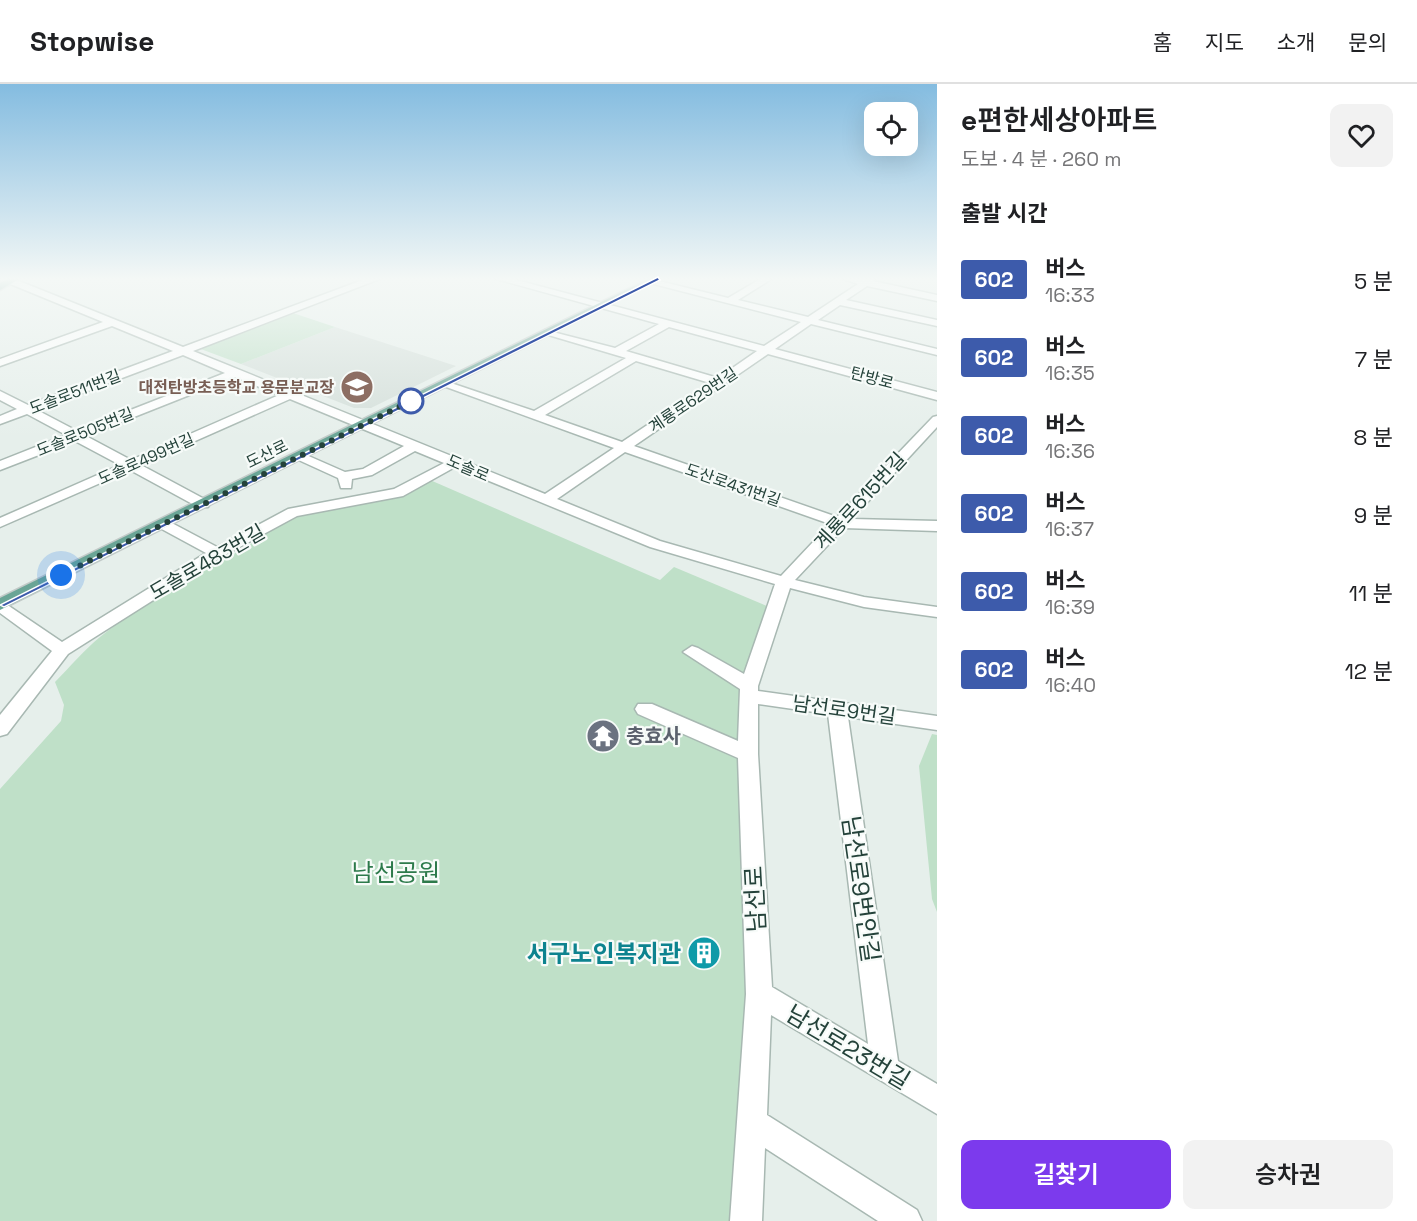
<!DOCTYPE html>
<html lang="ko">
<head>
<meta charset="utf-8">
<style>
	body { margin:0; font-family:"Space Grotesk","Noto Sans KR",sans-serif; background:#f2f2f2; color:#202124; height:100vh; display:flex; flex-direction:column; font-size:22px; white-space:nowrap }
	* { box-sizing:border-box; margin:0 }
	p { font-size:20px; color:#757577 }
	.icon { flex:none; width:33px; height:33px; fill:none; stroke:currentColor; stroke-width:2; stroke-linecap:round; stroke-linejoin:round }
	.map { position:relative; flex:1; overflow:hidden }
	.side { display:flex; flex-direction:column; background:#fff; width:480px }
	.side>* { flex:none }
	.badge { padding:0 12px; border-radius:4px; font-size:21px; line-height:39px }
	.controls { position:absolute; left:864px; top:18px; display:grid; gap:12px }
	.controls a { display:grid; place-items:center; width:54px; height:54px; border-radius:12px; background:#fff; box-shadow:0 6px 24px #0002; font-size:30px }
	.you { position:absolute; width:30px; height:30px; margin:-15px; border:4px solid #fff; border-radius:50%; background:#1a73e8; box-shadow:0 0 0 9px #1a73e833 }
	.map>.badge { position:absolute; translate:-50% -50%; box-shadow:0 0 0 3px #fff }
	h2 { padding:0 24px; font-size:22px; line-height:54px }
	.round { display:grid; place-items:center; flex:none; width:63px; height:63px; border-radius:12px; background:#f2f2f2 }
	.head { display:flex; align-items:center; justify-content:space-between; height:102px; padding:0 24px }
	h1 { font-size:28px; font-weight:600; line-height:45px }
	.action { display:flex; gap:12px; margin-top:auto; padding:12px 24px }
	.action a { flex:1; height:69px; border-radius:12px; background:#7c3aed; color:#fff; font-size:24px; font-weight:600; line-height:69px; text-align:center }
	.action a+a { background:#f2f2f2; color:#202124 }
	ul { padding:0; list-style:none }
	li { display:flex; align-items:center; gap:18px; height:78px; padding:0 24px }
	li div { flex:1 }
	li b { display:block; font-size:22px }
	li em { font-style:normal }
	li .badge { min-width:66px; font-weight:700; text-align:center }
	header { display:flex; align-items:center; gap:36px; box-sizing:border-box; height:84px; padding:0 30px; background:#fff; border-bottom:2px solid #e0e0e0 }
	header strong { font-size:28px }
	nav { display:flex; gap:33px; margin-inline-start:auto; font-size:21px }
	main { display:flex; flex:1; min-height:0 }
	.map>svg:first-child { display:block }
	.built { fill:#d4dfda }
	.green { fill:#bfe0c8 }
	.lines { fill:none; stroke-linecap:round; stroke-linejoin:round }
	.minor-casing { stroke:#a8b8b2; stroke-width:3 }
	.major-casing { stroke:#c2cac8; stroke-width:3 }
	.minor { fill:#fff; fill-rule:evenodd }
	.major { fill:#6aa596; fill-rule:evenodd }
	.line { fill:#3d5bab; stroke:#fff; stroke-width:1.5 }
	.walk { stroke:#24423a; stroke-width:6; stroke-dasharray:0 10.8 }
	.stop-dot { fill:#fff; stroke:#3d5bab; stroke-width:3 }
	.labels { text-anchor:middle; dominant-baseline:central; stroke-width:4.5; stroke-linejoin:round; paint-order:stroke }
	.far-street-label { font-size:16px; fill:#24423a; stroke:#f7fbf9 }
	.far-education-label { font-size:16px; font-weight:bold; fill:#785e54; stroke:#f7fbf9; text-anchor:end }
	.street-label { font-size:20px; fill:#24423a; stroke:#f7fbf9 }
	.worship-label { font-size:20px; font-weight:bold; fill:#5b616d; stroke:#f7fbf9; text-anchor:start }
	.near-park-label { font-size:24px; fill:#2d7a4b; stroke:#f7fbf9 }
	.near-street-label { font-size:24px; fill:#24423a; stroke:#f7fbf9 }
	.near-culture-label { font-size:24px; font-weight:bold; fill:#0d838f; stroke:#f7fbf9; text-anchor:end }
</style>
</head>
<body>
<header>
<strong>Stopwise</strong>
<nav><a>홈</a><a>지도</a><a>소개</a><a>문의</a></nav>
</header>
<main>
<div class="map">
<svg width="937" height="1137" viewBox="0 0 937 1137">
	<rect width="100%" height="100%" fill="#e6efeb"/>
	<path class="built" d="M 335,243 L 456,282 L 371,324 L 354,324 L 241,280 Z"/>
	<path class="green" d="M 293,229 L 335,243 L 241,280 L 198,264 Z
		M 430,396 L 660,496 L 674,483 L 767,522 L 742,610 L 753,910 L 740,1137 L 0,1137 L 0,705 L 61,637 L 64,621 L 55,598 C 70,583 84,566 100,553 C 144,517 195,492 244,464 C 260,455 275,440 290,434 C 337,416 389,428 430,396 Z
		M 932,650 L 937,651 L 937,828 L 932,815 L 919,682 Z"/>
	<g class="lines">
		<g class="minor-casing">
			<path id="minor" d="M 368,194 L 382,194 L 193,267 L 545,410 L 614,364 L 438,300 L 448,298 L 534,327 L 626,274 L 545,250 L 545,246 L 615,264 L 659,240 L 493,194 L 509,194 L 764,262 L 801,238 L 646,198 L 651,195 L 728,214 L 762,194 L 773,194 L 738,216 L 808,233 L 858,200 L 841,194 L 876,194 L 873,197 L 937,211 L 937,217 L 867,202 L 846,216 L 937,236 L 937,242 L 840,221 L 818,236 L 937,265 L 937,271 L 811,240 L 775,265 L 937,308 L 937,316 L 768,270 L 634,362 L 837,433 L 933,333 L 937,332 L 937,343 L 852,435 L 937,437 L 937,447 L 844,444 L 795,496 L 864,513 L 937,523 L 937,533 L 864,523 L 790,504 L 758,602 L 758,607 L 937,632 L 937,646 L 848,633 L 898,977 L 937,1000 L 937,1030 L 771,931 L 767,1031 L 917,1126 L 922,1137 L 878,1137 L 765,1064 L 762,1137 L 730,1137 L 746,910 L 738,674 L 638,630 L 635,625 L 638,620 L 652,620 L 738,657 L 740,605 L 683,568 L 692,562 L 698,564 L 744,590 L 775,500 L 650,463 L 455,383 L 403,412 L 297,432 L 223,472 L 68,570 L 7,650 L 0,652 L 0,631 L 52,567 L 0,529 L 0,516 L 62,558 L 206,469 L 158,443 L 156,440 L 158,437 L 168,437 L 217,463 L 288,425 L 394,405 L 444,379 L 415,367 L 372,391 L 352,395 L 351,404 L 341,404 L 338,394 L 292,373 L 299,369 L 304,370 L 345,388 L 363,385 L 404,362 L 290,315 L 141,381 L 208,417 L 210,420 L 208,423 L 198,423 L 130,386 L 0,443 L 0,434 L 120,381 L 75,357 L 0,386 L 0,377 L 66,351 L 27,330 L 0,340 L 0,332 L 17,325 L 0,316 L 0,307 L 28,321 L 173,267 L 112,242 L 0,282 L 0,275 L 103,238 L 8,199 L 8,195 L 14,195 L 183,263 ZM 669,243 L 757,267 L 718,294 L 626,267 ZM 183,271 L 225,289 L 77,347 L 37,326 ZM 636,277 L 710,299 L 622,358 L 545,331 ZM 235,293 L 279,311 L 131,376 L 86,352 ZM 625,368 L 830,440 L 781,492 L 660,457 L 557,415 ZM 758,620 L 828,630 L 868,960 L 772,903 L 758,670 Z"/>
		</g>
		<g class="major-casing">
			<path id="major" d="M 9,194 L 21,194 L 0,206 L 0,199 Z
				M 650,194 L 662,194 L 0,526 L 0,514 Z"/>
		</g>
		<use href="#minor" class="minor"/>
		<use href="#major" class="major"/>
	</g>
	<linearGradient id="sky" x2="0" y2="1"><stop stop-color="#84bce0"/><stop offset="0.55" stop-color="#f4f8f6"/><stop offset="1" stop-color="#f4f8f6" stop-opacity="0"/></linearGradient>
	<rect width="937" height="354" fill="url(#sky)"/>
	<path class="line" d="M 658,193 L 660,196 L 4,523 L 0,521 Z"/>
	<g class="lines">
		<path class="walk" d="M 61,491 L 411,317"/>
	</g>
	<defs>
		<g id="school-disc" transform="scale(1.725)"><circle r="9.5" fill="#8d6e63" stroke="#f7fbf9"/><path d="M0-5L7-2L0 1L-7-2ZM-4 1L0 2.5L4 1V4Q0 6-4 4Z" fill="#fff"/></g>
		<g id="temple-disc" transform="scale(1.725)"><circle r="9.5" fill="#6b7280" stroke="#f7fbf9"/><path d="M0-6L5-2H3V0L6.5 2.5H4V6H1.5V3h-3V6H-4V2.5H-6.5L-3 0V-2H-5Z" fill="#fff"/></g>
		<g id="building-disc" transform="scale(1.725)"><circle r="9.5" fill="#0f9aa8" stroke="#f7fbf9"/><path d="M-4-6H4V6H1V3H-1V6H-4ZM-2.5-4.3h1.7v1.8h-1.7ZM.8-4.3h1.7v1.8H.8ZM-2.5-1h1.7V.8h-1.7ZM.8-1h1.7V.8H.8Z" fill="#fff"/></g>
	</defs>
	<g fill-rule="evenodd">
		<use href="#school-disc" x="357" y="303"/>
		<use href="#temple-disc" x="603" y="652"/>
		<use href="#building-disc" x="704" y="869"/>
	</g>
	<circle class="stop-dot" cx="411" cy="317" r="12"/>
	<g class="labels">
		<g class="far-street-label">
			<text transform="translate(872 294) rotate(15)">탄방로</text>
			<text transform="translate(75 308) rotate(-21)">도솔로511번길</text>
			<text transform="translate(693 316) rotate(-34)">계룡로629번길</text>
			<text transform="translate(85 348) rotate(-22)">도솔로505번길</text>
			<text transform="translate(267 370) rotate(-26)">도산로</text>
			<text transform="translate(146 375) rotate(-24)">도솔로499번길</text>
			<text transform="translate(468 384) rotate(23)">도솔로</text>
			<text transform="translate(733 401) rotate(19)">도산로431번길</text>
		</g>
		<g class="far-education-label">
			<text x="334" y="303">대전탄방초등학교 용문분교장</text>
		</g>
		<g class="street-label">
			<text transform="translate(860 417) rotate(-47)">계룡로615번길</text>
			<text transform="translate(207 478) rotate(-30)">도솔로483번길</text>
			<text transform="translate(844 626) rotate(8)">남선로9번길</text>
		</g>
		<g class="worship-label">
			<text x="626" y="652">충효사</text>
		</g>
		<g class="near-park-label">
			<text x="396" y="788">남선공원</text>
		</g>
		<g class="near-street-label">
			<text transform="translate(861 805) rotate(82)">남선로9번안길</text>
			<text transform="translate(755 815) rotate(-93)">남선로</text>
			<text transform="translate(848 963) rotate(31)">남선로23번길</text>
		</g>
		<g class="near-culture-label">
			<text x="681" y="869">서구노인복지관</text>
		</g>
	</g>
</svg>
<div class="controls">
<a><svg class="icon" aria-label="locate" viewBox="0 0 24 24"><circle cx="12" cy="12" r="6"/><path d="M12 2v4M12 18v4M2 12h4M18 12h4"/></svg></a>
</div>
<div class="you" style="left:61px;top:491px"></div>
</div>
<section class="side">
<div class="head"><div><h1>e편한세상아파트</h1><p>도보 · 4 분 · 260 m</p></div><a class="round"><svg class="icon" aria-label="heart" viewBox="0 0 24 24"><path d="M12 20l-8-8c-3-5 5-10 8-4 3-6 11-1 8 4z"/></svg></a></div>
<h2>출발 시간</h2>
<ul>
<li><span class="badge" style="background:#3d5bab;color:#fff">602</span><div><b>버스</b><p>16:33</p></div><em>5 분</em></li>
<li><span class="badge" style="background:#3d5bab;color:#fff">602</span><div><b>버스</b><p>16:35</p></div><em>7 분</em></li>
<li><span class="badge" style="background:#3d5bab;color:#fff">602</span><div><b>버스</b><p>16:36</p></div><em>8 분</em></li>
<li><span class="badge" style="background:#3d5bab;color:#fff">602</span><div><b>버스</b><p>16:37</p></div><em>9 분</em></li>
<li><span class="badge" style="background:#3d5bab;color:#fff">602</span><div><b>버스</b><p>16:39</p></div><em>11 분</em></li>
<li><span class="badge" style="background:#3d5bab;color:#fff">602</span><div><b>버스</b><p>16:40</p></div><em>12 분</em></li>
</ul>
<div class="action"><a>길찾기</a><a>승차권</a></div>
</section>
</main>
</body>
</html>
